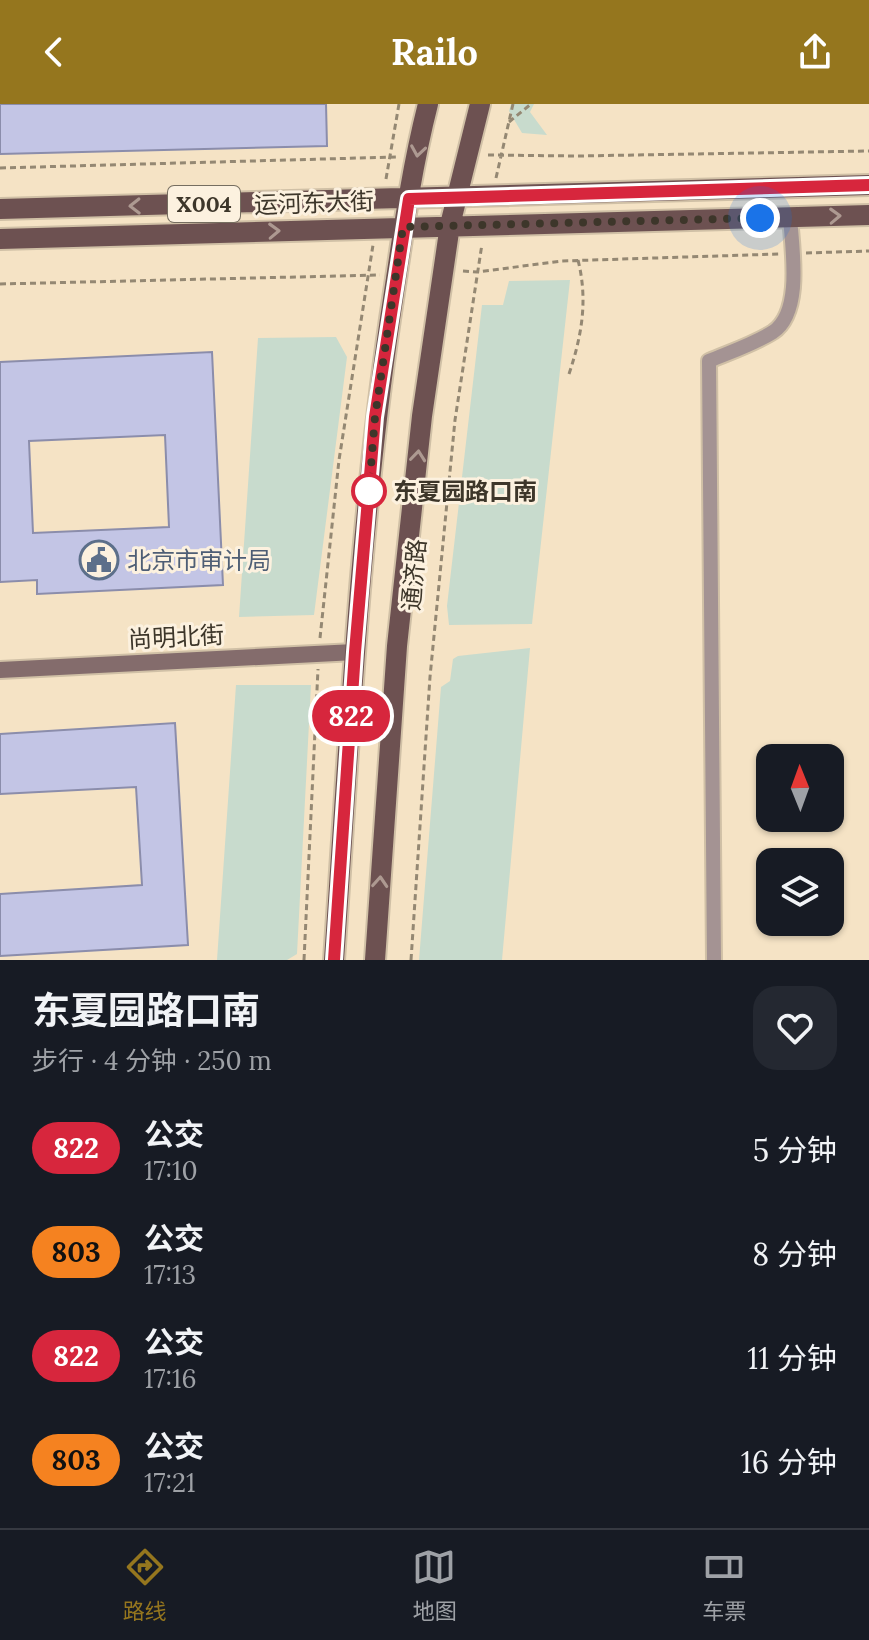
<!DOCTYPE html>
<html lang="zh">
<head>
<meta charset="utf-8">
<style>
	body { margin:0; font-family:Lora,"Noto Sans SC",serif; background:#242831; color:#f1f3f6; height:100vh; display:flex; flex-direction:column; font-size:30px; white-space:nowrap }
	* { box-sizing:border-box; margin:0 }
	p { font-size:26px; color:#9ea1a6 }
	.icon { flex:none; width:44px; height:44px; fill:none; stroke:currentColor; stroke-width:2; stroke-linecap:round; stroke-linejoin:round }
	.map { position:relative; height:856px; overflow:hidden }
	.side { display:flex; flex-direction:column; background:#171b24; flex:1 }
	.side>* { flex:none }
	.badge { padding:0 16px; border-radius:26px; font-size:28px; line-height:52px }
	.needle { width:52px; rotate:359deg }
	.fabs { position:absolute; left:756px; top:640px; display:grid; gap:16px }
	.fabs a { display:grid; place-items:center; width:88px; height:88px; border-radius:16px; background:#171b24; box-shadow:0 2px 6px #0004; font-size:40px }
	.you { position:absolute; width:40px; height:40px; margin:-20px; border:6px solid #fff; border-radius:50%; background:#1a73e8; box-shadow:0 0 0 12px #1a73e833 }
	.map>.badge { position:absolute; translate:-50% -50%; box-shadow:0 0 0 4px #fff }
	.round { display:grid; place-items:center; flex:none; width:84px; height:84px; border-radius:24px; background:#242831 }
	.summary { display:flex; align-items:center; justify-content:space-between; height:136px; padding:0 32px }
	h1 { font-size:38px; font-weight:700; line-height:60px }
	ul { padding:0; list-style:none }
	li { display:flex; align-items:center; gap:24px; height:104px; padding:0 32px }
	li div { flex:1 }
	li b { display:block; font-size:30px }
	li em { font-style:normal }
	li .badge { min-width:88px; font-weight:700; text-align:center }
	header { display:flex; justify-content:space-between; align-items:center; height:104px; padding:0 32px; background:#95761e; color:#fff; font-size:36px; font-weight:700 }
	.menu { display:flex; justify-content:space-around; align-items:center; height:112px; border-top:2px solid #363941; background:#171b24; font-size:22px; color:#9ea1a6 }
	.menu a { display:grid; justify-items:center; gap:4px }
	.menu .on { color:#95761e }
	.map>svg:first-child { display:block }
	.green { fill:#c8dbcd }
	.building { fill:#c3c5e5; stroke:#8b8dab; stroke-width:2; fill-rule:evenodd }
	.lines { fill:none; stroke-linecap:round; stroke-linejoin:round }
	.street-casing { stroke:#d0c0a6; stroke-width:18 }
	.secondary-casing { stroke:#d0c0a6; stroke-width:20 }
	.primary-casing { stroke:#d0c0a6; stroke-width:24 }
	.path { stroke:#948873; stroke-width:3; stroke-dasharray:6 4; stroke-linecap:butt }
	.street { stroke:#a49393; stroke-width:14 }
	.secondary { stroke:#846c6c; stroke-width:16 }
	.primary { stroke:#6d5151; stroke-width:20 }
	.oneway { stroke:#ad9991 }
	.line-casing { stroke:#fff; stroke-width:18 }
	.line { stroke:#d7263d; stroke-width:12 }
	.walk { stroke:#3d362a; stroke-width:8; stroke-dasharray:0 14.4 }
	.stop-dot { fill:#fff; stroke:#d7263d; stroke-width:4 }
	.labels { text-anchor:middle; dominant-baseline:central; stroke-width:6; stroke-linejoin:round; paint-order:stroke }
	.shield { fill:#fcf1df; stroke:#766e60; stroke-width:2 }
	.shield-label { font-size:22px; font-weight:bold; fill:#3d362a }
	.street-label { font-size:24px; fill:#3d362a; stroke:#fcf1df }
	.stop-label { font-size:24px; font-weight:bold; fill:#3d362a; stroke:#fcf1df; text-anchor:start }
	.service-label { font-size:24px; fill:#4e5e75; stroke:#fcf1df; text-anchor:start }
</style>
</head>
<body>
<header><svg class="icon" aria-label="back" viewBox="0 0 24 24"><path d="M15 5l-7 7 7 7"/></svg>Railo<svg class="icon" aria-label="share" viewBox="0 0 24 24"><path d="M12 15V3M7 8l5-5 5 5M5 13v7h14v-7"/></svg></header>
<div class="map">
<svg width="869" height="856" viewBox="0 0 869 856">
	<rect width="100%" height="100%" fill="#f5e3c5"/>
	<path class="green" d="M 511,0 L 534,0 L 530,8 L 547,31 L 522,29 L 509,7 Z
		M 570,176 L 532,520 L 449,521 L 447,502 L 482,201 L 503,201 L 509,177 Z
		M 336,233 L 347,253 L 314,511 L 239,513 L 258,234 Z
		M 530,544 L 502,856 L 419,856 L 441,583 L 450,577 L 453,555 L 458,552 Z
		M 236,581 L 311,581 L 297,850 L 287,856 L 217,856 Z"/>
	<path class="building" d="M 0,0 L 326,0 L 327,42 L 0,50 Z
		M 212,248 L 223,481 L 37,490 L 37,476 L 0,478 L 0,258 ZM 165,331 L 169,423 L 33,429 L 29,337 Z
		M 175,619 L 188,841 L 0,852 L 0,790 L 142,781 L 136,683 L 0,690 L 0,630 Z"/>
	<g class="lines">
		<g class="street-casing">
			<path id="street" d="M 714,856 L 709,257 C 730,248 754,240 773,228 C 803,208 792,144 790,113"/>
		</g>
		<g class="secondary-casing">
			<path id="secondary" d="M 0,566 L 355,548"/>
		</g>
		<g class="primary-casing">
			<path id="primary" d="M 0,105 L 869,81
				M 0,135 L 869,111
				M 334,856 C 349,642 359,427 390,215 C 401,143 410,70 428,0
				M 375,856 L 397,542 L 422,312 L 450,121 L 480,0"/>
		</g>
		<path class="path" d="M 509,18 L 531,0
			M 488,51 L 577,52 L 869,47
			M 0,64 L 396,53
			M 496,74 L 513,0
			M 386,75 L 399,0
			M 806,149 L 869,147
			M 463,167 L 477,168 L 562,157 L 779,150
			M 0,180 L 380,171
			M 569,270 C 582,231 588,196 578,156
			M 320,534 L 339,356 L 373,141
			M 304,856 L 318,565
			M 411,856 L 430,573 L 455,316 L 482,140"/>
		<use href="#street" class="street"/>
		<use href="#secondary" class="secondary"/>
		<use href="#primary" class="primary"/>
	</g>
	<defs><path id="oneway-chevron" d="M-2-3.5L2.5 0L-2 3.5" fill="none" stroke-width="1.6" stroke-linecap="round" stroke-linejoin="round" transform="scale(2)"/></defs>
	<g class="oneway">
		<use href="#oneway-chevron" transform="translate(418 47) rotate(99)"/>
		<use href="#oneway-chevron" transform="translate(135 102) rotate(179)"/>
		<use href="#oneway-chevron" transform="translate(835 112) rotate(-2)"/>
		<use href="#oneway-chevron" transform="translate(274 127) rotate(-2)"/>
		<use href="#oneway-chevron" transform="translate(418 352) rotate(-84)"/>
		<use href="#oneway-chevron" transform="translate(380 778) rotate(-86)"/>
	</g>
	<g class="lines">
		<g class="line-casing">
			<path id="line" d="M 334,856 L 355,548 L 375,313 L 409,95 L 869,81"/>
		</g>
		<use href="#line" class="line"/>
		<path class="walk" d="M 369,387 L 375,313 L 403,123 L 760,114"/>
	</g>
	<defs>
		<g id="civic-ring" transform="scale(2)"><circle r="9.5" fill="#fcf1df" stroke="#5c6f8a" stroke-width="1.5"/><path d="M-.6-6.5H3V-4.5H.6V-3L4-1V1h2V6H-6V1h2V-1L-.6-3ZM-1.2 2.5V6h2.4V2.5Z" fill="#5c6f8a"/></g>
	</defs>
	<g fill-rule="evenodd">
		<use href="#civic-ring" x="99" y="456"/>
	</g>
	<circle class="stop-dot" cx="369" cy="387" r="16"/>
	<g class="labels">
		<rect class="shield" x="168" y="82" width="72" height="36" rx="6"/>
		<g class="shield-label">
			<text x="204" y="100">X004</text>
		</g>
		<g class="street-label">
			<text transform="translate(314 99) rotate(-2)">运河东大街</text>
			<text transform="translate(414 471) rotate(-85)">通济路</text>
			<text transform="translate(176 533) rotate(-3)">尚明北街</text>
		</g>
		<g class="stop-label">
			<text x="393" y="387">东夏园路口南</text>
		</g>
		<g class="service-label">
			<text x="127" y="456">北京市审计局</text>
		</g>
	</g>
</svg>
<div class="fabs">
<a><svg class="needle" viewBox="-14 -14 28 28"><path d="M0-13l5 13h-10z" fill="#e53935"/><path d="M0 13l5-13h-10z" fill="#9ea1a6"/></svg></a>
<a><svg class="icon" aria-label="layers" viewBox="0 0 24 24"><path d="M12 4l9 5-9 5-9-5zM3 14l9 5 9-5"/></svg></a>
</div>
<div class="you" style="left:760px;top:114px"></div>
<b class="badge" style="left:351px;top:612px;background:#d7263d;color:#fff">822</b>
</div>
<section class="side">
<div class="summary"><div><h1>东夏园路口南</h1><p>步行 · 4 分钟 · 250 m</p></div><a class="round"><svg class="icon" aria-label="heart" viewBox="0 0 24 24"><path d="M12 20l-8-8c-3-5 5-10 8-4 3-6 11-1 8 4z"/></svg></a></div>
<ul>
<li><span class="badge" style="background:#d7263d;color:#fff">822</span><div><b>公交</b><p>17:10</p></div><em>5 分钟</em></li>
<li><span class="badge" style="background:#f58220;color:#111">803</span><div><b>公交</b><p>17:13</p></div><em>8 分钟</em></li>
<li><span class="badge" style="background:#d7263d;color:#fff">822</span><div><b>公交</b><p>17:16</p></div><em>11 分钟</em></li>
<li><span class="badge" style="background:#f58220;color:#111">803</span><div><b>公交</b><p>17:21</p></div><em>16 分钟</em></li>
</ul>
</section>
<nav class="menu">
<a class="on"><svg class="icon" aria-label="directions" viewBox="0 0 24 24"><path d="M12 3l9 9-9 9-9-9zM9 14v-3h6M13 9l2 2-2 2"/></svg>路线</a>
<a><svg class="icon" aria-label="map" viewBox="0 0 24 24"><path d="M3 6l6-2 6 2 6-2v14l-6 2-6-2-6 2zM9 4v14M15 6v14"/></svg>地图</a>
<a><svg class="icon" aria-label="tickets" viewBox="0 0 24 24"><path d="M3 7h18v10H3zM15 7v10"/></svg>车票</a>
</nav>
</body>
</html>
